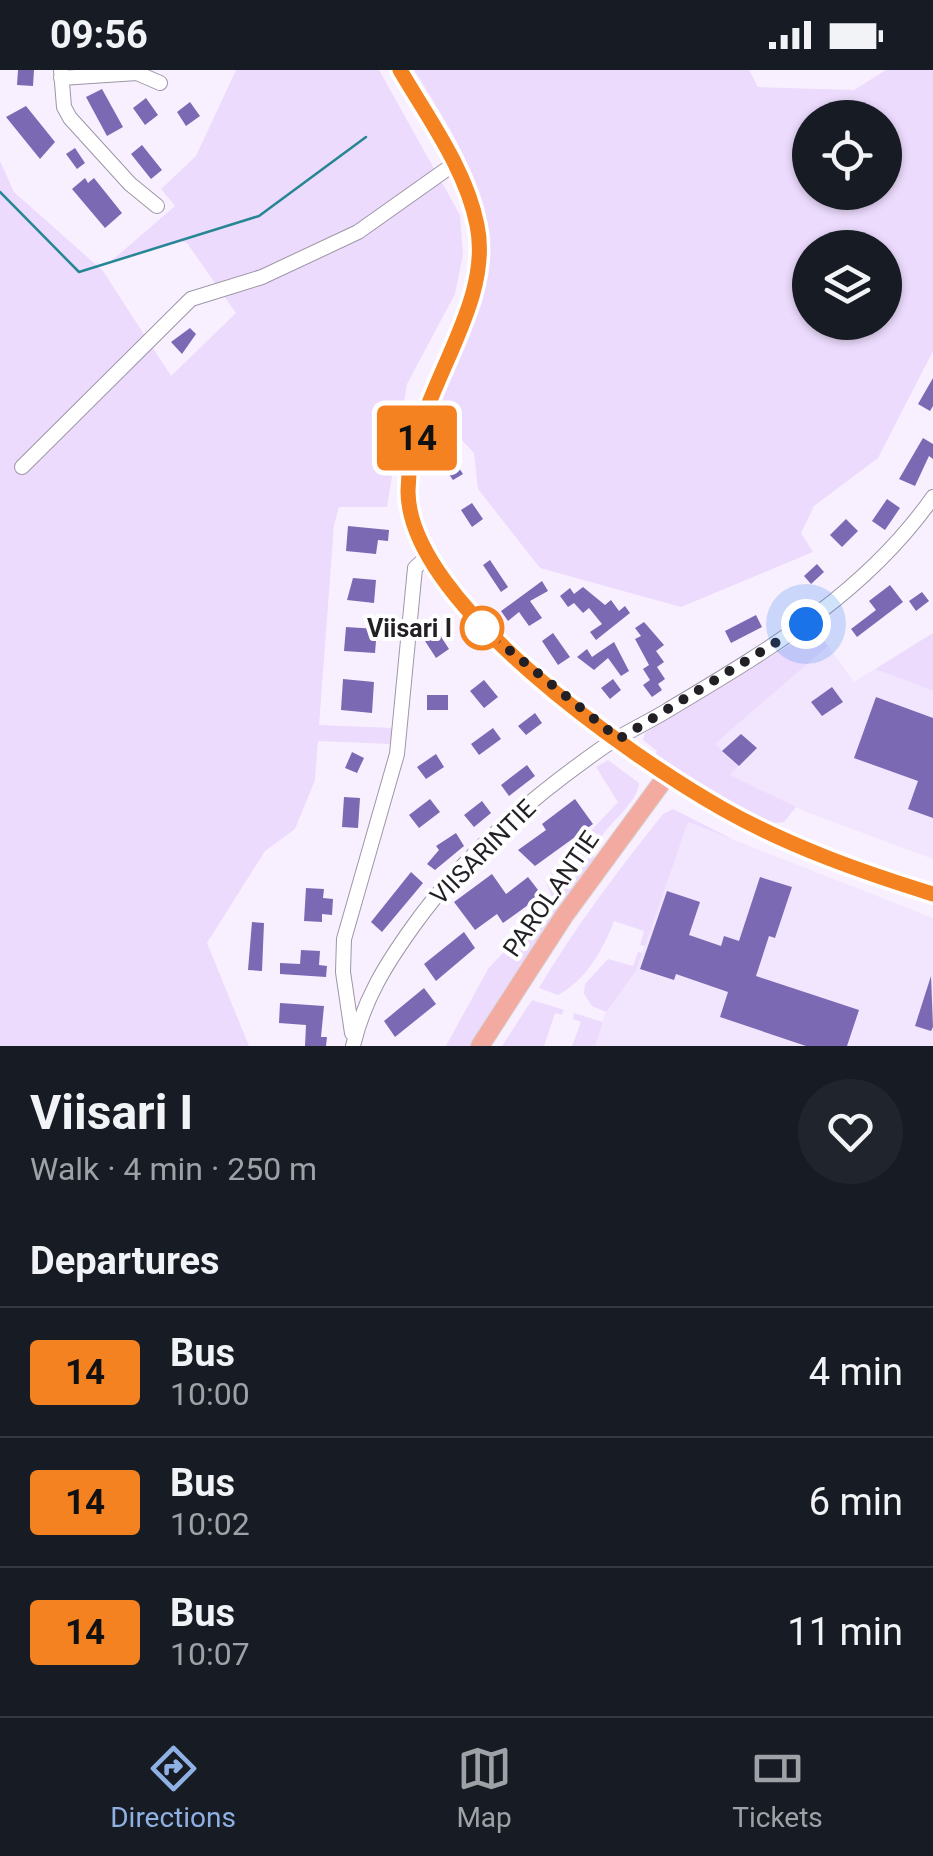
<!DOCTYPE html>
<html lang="en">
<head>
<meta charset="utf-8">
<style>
	body { margin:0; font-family:Roboto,sans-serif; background:#20242c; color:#f1f3f6; height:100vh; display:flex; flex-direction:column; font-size:38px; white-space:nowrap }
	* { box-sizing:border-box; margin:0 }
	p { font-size:32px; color:#9ea1a6 }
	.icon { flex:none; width:55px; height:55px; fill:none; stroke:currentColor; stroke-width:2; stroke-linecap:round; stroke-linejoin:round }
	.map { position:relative; height:976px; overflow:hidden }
	.sheet { display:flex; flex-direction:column; background:#171b24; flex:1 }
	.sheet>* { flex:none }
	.badge { padding:0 20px; border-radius:8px; font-size:35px; line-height:65px }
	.controls { position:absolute; left:792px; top:30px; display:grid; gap:20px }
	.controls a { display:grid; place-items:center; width:110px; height:110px; border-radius:50%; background:#171b24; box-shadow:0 2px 8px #0004; font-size:50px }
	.you { position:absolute; width:50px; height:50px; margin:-25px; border:8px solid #fff; border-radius:50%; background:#1a73e8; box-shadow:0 0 0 15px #1a73e833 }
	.map>.badge { position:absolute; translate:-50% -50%; box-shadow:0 0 0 5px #fff }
	h2 { padding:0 30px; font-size:38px; line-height:90px }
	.round { display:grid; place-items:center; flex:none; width:105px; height:105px; border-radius:52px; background:#20242c }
	.overview { display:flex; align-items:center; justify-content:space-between; height:170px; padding:0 30px }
	h1 { font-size:48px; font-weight:700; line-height:75px }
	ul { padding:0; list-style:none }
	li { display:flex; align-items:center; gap:30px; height:130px; padding:0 30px; border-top:2px solid #363941 }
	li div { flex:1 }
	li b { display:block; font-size:38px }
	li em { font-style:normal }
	li .badge { min-width:110px; font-weight:700; text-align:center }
	.status { display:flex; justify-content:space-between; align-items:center; height:70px; padding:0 50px; background:#171b24; direction:ltr }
	.status svg { height:28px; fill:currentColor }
	.tab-bar { display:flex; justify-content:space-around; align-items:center; height:140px; border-top:2px solid #363941; background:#171b24; font-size:28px; color:#9ea1a6 }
	.tab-bar a { display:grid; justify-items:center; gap:5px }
	.tab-bar .current { color:#8fb0e2 }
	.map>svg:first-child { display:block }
	.built { fill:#f2e5fe }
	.green { fill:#ecdbfd; fill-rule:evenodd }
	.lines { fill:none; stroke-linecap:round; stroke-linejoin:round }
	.stream { stroke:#268694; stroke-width:2.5 }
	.building { fill:#7b69b3 }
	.minor-casing { stroke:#9e96a6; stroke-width:16 }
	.major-casing { stroke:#d7d7d8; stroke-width:20 }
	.minor { stroke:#fff; stroke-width:14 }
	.major { stroke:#f2aaa1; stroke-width:18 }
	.line-casing { stroke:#fff; stroke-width:22 }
	.line { stroke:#f58220; stroke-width:15 }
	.walk { stroke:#221f25; stroke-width:10; stroke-dasharray:0 18 }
	.stop-dot { fill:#fff; stroke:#f58220; stroke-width:5 }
	.labels { text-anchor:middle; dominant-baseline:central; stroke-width:8; stroke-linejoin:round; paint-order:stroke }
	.stop-label { font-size:25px; font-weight:bold; fill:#221f25; stroke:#fff; text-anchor:end }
	.street-label { font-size:25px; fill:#221f25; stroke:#fff }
</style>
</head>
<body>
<div class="status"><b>09:56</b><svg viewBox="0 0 49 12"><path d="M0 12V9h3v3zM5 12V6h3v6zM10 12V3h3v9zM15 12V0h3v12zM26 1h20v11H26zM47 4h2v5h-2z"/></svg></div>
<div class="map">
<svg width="933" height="976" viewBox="0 0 933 976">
	<rect width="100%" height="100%" fill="#f8f0ff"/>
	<path class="built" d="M 828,576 L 854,612 L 875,599 L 933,621 L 933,789 L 804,741 L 729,705 L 715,674 Z
		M 688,752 L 933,848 L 933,976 L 595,976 L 606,941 L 636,901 Z"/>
	<path class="green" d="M 236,0 L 379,0 L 460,145 L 463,185 L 455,224 L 407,314 L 387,437 L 339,437 L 334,455 L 319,655 L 393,658 L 390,674 L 318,671 L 315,710 L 295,759 L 265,781 L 207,873 L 249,976 L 0,976 L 0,91 L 14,122 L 103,201 L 171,306 L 236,243 L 187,173 L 181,171 L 109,193 L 175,136 L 161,119 L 196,86 Z
		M 414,0 L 749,0 L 758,17 L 854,20 L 886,0 L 933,0 L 933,281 L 878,388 L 814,436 L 801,463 L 813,482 L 681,537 L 540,498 L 478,419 L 474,383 L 460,368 L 432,359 C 444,319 462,283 477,244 C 512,153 461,75 414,0 ZM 810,48 L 885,48 L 885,122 L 810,122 ZM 810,178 L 885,178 L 885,252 L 810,252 Z
		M 816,559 L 828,576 L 715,674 L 738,696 L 730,705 L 796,737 L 784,752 L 767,754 L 654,686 L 657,681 L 643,670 L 645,663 Z
		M 933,563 L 933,621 L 875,599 Z
		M 608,690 L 639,713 C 636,741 592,761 594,788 L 470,976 L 446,976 L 488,899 L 553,829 L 545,810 L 618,732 L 596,697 Z
		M 673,739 L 734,770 L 688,752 L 645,876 L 640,875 L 644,861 L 614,851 C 603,880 586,910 558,925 L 539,918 C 575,857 619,799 663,744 Z
		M 638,882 L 642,883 L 636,901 L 606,942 L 592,936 L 584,924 L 585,914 L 608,889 L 633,896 Z
		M 532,930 L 564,940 L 562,945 L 555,943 L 544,976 L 502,976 Z
		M 574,943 L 603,952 L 595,976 L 572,976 L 581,952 L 573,949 Z"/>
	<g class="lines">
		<path class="stream" d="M 0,122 L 79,202 L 259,146 L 366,67"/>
	</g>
	<path class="building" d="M 18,0 L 34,0 L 33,16 L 17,15 Z
		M 102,19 L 123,57 L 107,66 L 86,27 Z
		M 146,28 L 158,45 L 145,55 L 133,38 Z
		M 190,32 L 200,46 L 186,56 L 177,42 Z
		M 26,36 L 55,72 L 40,89 L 6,47 Z
		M 142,75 L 162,100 L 151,109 L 131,84 Z
		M 75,78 L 85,93 L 77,99 L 66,84 Z
		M 85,108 L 88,113 L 94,108 L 122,143 L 105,158 L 72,119 Z
		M 190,258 L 196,264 L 182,284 L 171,272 Z
		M 933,308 L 933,336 L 930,341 L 918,334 Z
		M 923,368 L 933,374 L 933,389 L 929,386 L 915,416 L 899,409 Z
		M 453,389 L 463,404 L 453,410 L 443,396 Z
		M 887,429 L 900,438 L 885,460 L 872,451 Z
		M 472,433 L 483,449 L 472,457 L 461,440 Z
		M 846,449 L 858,461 L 842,477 L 830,465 Z
		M 348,456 L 389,460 L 388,471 L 378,470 L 376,484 L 346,481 Z
		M 490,490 L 508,517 L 501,522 L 483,495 Z
		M 817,494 L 824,502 L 811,514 L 804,506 Z
		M 353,508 L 376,510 L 374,533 L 347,530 Z
		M 542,511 L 548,521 L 530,531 L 542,548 L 529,556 L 519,542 L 508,551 L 501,541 Z
		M 890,515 L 903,532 L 857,567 L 851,559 L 876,540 L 869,531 Z
		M 583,517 L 605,535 L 611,530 L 619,541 L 625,536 L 630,543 L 596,570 L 590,562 L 602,554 L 589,538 L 583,543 L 574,533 L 568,537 L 560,526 L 570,518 L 574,524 Z
		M 922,522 L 929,531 L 916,541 L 909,531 Z
		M 756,545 L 762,557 L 731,573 L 725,561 Z
		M 644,552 L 664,575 L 656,581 L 664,592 L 657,597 L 665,609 L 658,614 L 662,620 L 652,627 L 643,615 L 650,610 L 643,599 L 649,595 L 635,569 L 641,566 L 635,558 Z
		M 346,557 L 377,559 L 375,583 L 344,581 Z
		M 438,562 L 449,579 L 436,588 L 425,571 Z
		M 553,563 L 570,587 L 558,595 L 542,571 Z
		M 614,572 L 629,601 L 621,606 L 608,588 L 594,600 L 577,587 L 587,579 L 592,587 Z
		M 343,609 L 374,612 L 372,643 L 341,640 Z
		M 613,609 L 621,620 L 610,629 L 601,618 Z
		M 484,610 L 498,627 L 484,638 L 470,621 Z
		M 832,617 L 843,632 L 822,646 L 811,632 Z
		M 427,625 L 448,625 L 448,640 L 427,640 Z
		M 876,627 L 933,648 L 933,748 L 908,739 L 918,711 L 854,688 Z
		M 535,643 L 542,653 L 526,665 L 518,656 Z
		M 493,658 L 501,669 L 479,685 L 471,674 Z
		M 741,664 L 757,678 L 739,696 L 722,681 Z
		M 352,682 L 364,688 L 357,703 L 345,698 Z
		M 436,684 L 444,697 L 426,709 L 417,697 Z
		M 527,695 L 535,706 L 509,726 L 501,715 Z
		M 344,727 L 360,728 L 358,758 L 342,757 Z
		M 430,729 L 440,742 L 419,758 L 409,745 Z
		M 575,729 L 593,754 L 535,796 L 518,780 L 546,760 L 542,754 Z
		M 482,731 L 491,743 L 474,757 L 464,745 Z
		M 456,763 L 464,776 L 435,800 L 427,794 L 439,780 L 436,776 Z
		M 411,802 L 423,813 L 382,862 L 371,852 Z
		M 492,804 L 506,824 L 528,807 L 542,825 L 503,853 L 497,844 L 475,860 L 454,832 Z
		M 760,807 L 792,817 L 775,868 L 769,866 L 756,906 L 859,940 L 847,976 L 806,976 L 720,947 L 728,922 L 676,904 L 674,910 L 640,899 L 667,821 L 700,832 L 689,865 L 721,876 L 724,866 L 739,871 Z
		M 306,818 L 324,819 L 323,828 L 333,829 L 332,845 L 322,844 L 322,852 L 304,851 Z
		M 252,852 L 264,853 L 262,901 L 248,900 Z
		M 464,862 L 475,878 L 436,911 L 424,894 Z
		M 301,880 L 320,881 L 319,895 L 327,896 L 326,907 L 280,904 L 280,893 L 300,894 Z
		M 931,906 L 933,957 L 931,961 L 915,956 Z
		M 424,918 L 436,934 L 395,967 L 384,951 Z
		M 280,933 L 324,936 L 321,967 L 327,967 L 326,976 L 305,976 L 306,955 L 279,953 Z"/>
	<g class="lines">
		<g class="minor-casing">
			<path id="minor" d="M 61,0 L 64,37 L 70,48 L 130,114 L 157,136
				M 61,8 L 137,3 L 160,13
				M 22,397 L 191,229 L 262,207 L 358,162 L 454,94
				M 352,963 L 343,902 L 344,869 L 397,684 L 415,498 L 429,485
				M 353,976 C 364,929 386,894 414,855 C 465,784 531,728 602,678 C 622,664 647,653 668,640 C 768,580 865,524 933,427"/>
		</g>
		<g class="major-casing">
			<path id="major" d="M 400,0 C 428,47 466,99 477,155 C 494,240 409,328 408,421 C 407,533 634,688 723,739 C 788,776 862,801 933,824
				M 480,976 L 564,846 L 668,704"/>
		</g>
		<use href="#minor" class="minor"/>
		<use href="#major" class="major"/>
	</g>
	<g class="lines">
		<g class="line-casing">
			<path id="line" d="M 400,0 C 428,48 466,99 477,155 C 495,240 409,328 408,421 C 408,533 633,688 723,739 C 788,776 862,802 933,824"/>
		</g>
		<use href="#line" class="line"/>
		<path class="walk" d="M 482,558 L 619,669 L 806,554"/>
	</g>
	<circle class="stop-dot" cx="482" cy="558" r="20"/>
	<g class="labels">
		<g class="stop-label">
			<text x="452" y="558">Viisari I</text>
		</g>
		<g class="street-label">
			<text transform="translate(483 782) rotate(-45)">VIISARINTIE</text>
			<text transform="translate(551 824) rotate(-55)">PAROLANTIE</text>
		</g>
	</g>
</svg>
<div class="controls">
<a><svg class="icon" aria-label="locate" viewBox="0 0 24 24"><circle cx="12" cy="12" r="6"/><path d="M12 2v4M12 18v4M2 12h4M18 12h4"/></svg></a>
<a><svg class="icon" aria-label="layers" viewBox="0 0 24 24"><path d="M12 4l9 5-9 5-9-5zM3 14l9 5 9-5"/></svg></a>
</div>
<div class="you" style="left:806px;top:554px"></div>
<b class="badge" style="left:417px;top:368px;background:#f58220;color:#111">14</b>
</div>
<section class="sheet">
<div class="overview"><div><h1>Viisari I</h1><p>Walk · 4 min · 250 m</p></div><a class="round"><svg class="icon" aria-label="heart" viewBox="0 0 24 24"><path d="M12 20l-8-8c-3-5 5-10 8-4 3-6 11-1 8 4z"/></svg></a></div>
<h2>Departures</h2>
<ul>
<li><span class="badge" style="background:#f58220;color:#111">14</span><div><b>Bus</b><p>10:00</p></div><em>4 min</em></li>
<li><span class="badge" style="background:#f58220;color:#111">14</span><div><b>Bus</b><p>10:02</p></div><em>6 min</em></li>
<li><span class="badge" style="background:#f58220;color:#111">14</span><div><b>Bus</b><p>10:07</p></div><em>11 min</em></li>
</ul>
</section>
<nav class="tab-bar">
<a class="current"><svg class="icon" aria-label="directions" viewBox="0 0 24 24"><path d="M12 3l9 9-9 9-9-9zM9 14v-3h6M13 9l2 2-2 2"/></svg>Directions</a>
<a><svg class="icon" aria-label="map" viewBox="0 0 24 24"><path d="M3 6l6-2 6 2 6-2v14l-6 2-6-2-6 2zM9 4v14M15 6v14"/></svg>Map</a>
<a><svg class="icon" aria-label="tickets" viewBox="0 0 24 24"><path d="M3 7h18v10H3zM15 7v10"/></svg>Tickets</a>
</nav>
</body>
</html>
